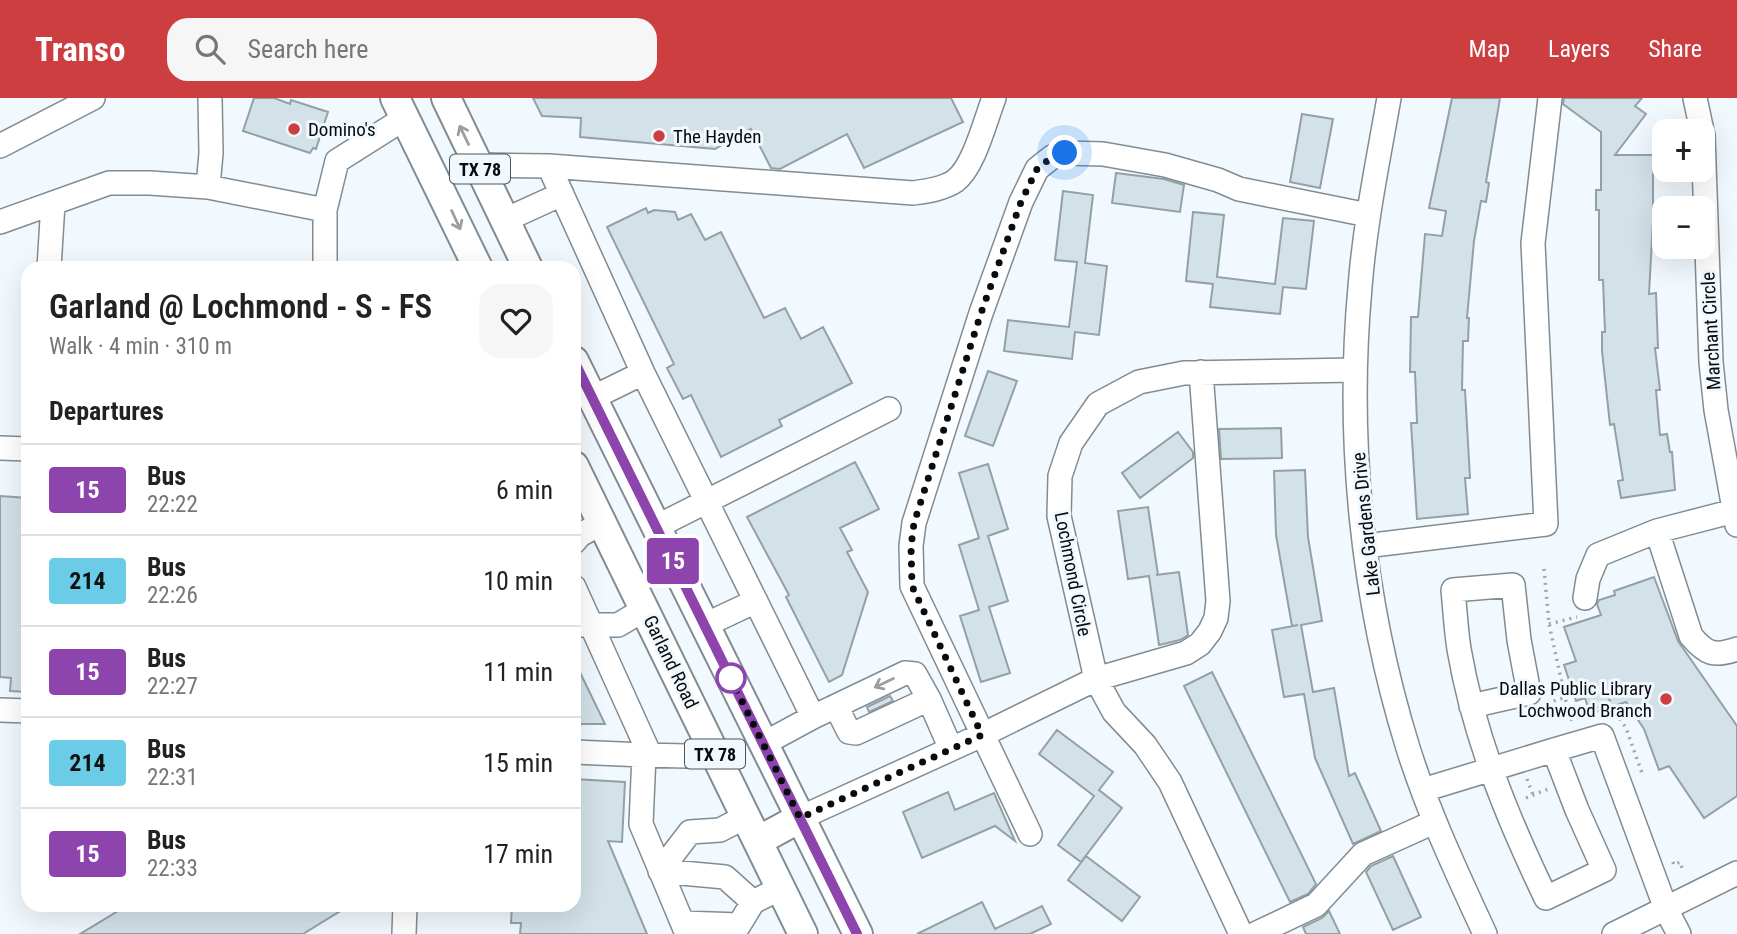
<!DOCTYPE html>
<html lang="en">
<head>
<meta charset="utf-8">
<style>
	body { margin:0; font-family:"Roboto Condensed",sans-serif; background:#f6f6f6; color:#222; height:100vh; display:flex; flex-direction:column; font-size:26px; white-space:nowrap }
	* { box-sizing:border-box; margin:0 }
	p { font-size:23px; color:#767676 }
	.icon { flex:none; width:38px; height:38px; fill:none; stroke:currentColor; stroke-width:2; stroke-linecap:round; stroke-linejoin:round }
	.map { position:relative; flex:1; overflow:hidden }
	.details { position:absolute; left:21px; top:163px; width:560px; height:651px; display:flex; flex-direction:column; background:#fff; border-radius:21px; box-shadow:0 7px 28px #0002 }
	.details>* { flex:none }
	.badge { padding:0 14px; border-radius:5px; font-size:24px; line-height:46px }
	.tools { position:absolute; left:1652px; top:21px; display:grid; gap:14px }
	.tools a { display:grid; place-items:center; width:63px; height:63px; border-radius:14px; background:#fff; box-shadow:0 7px 28px #0002; font-size:35px }
	.you { position:absolute; width:35px; height:35px; margin:-18px; border:5px solid #fff; border-radius:50%; background:#1a73e8; box-shadow:0 0 0 10px #1a73e833 }
	.map>.badge { position:absolute; translate:-50% -50%; box-shadow:0 0 0 4px #fff }
	h2 { padding:0 28px; font-size:26px; line-height:63px }
	.round { display:grid; place-items:center; flex:none; width:74px; height:74px; border-radius:21px; background:#f6f6f6 }
	.summary { display:flex; align-items:center; justify-content:space-between; height:119px; padding:0 28px }
	h1 { font-size:33px; font-weight:600; line-height:52px }
	ul { padding:0; list-style:none }
	li { display:flex; align-items:center; gap:21px; height:91px; padding:0 28px; border-top:2px solid #e0e0e0 }
	li div { flex:1 }
	li b { display:block; font-size:26px }
	li em { font-style:normal }
	li .badge { min-width:77px; font-weight:700; text-align:center }
	header { display:flex; align-items:center; gap:42px; box-sizing:border-box; height:98px; padding:0 35px; background:#cd3e41; color:#fff }
	header strong { font-size:33px }
	nav { display:flex; gap:38px; margin-inline-start:auto; font-size:24px }
	.search { width:490px; height:63px; background:#f6f6f6; display:flex; align-items:center; gap:18px; box-sizing:border-box; padding:0 24px; border-radius:21px; color:#767676; font-size:26px }
	.map>svg:first-child { display:block }
	.building { fill:#d3e1e8; stroke:#94a0a8; stroke-width:2 }
	.lines { fill:none; stroke-linecap:round; stroke-linejoin:round }
	.minor-casing { stroke:#808c94; stroke-width:26 }
	.major-casing { stroke:#808c94; stroke-width:32 }
	.path { stroke:#a0a6ab; stroke-width:3.5; stroke-dasharray:2 5; stroke-linecap:butt }
	.minor { stroke:#fff; stroke-width:23 }
	.major { stroke:#fff; stroke-width:28 }
	.oneway { stroke:#9c9e9f }
	.line-casing { stroke:#fff; stroke-width:16 }
	.line { stroke:#8e44ad; stroke-width:10 }
	.walk { stroke:#080c0f; stroke-width:7; stroke-dasharray:0 12.6 }
	.poi-dot { fill:#cd3e41; stroke:#f1f9fe; stroke-width:2.5 }
	.stop-dot { fill:#fff; stroke:#8e44ad; stroke-width:3.5 }
	.labels { text-anchor:middle; dominant-baseline:central; stroke-width:6; stroke-linejoin:round; paint-order:stroke }
	.shield { fill:#f1f9fe; stroke:#4e5357; stroke-width:2 }
	.shield-label { font-size:18px; font-weight:bold; fill:#080c0f }
	.poi-label { font-size:19px; fill:#080c0f; stroke:#f1f9fe; text-anchor:start }
	.street-label { font-size:19px; fill:#080c0f; stroke:#f1f9fe }
</style>
</head>
<body>
<header>
<strong>Transo</strong>
<div class="search"><svg class="icon" aria-label="search" viewBox="0 0 24 24"><circle cx="10" cy="10" r="6"/><path d="M15 15l6 6"/></svg>Search here</div>
<nav><a>Map</a><a>Layers</a><a>Share</a></nav>
</header>
<div class="map">
<svg width="1737" height="836" viewBox="0 0 1737 836">
	<rect width="100%" height="100%" fill="#f1f9fe"/>
	<path class="building" d="M 254,0 L 274,0 L 290,6 L 291,2 L 328,14 L 316,51 L 313,50 L 310,55 L 243,33 Z
		M 533,0 L 951,0 L 963,24 L 864,70 L 847,36 L 780,71 L 771,70 L 751,31 L 715,51 L 580,39 L 581,20 L 542,18 Z
		M 1452,0 L 1500,0 L 1486,84 L 1489,85 L 1486,104 L 1481,103 L 1474,143 L 1467,220 L 1469,220 L 1468,243 L 1463,243 L 1462,292 L 1465,292 L 1470,380 L 1465,380 L 1468,416 L 1417,421 L 1411,325 L 1417,325 L 1415,274 L 1410,274 L 1411,219 L 1418,219 L 1425,136 L 1442,138 L 1446,113 L 1429,110 Z
		M 1564,0 L 1642,0 L 1635,8 L 1646,16 L 1615,57 L 1653,57 L 1653,123 L 1649,196 L 1656,195 L 1658,250 L 1655,250 L 1660,292 L 1656,292 L 1660,337 L 1667,336 L 1670,354 L 1672,354 L 1675,392 L 1621,400 L 1618,383 L 1623,382 L 1614,326 L 1610,327 L 1602,253 L 1602,234 L 1605,234 L 1603,182 L 1599,182 L 1599,112 L 1596,112 L 1596,92 L 1601,92 L 1601,34 L 1563,6 Z
		M 1302,16 L 1333,21 L 1320,90 L 1290,84 Z
		M 1116,75 L 1164,81 L 1184,87 L 1180,114 L 1112,105 Z
		M 1063,93 L 1093,97 L 1085,165 L 1107,168 L 1099,237 L 1075,234 L 1072,261 L 1004,253 L 1008,222 L 1069,229 L 1077,164 L 1055,162 Z
		M 646,110 L 648,115 L 654,112 L 675,114 L 678,122 L 691,116 L 705,142 L 721,134 L 764,220 L 785,210 L 801,241 L 823,229 L 852,285 L 779,322 L 782,328 L 721,359 L 691,297 L 683,301 L 667,270 L 674,266 L 607,129 Z
		M 1193,114 L 1224,117 L 1217,179 L 1275,186 L 1283,120 L 1314,123 L 1306,191 L 1283,189 L 1280,216 L 1210,209 L 1213,186 L 1186,183 Z
		M 988,273 L 1017,283 L 993,348 L 965,338 Z
		M 1281,330 L 1282,360 L 1221,361 L 1219,331 Z
		M 1178,334 L 1193,354 L 1193,360 L 1140,400 L 1122,375 Z
		M 855,364 L 879,411 L 840,430 L 852,452 L 847,454 L 868,494 L 842,577 L 829,584 L 786,499 L 789,497 L 747,419 Z
		M 988,366 L 1008,431 L 988,438 L 1008,503 L 989,509 L 1010,575 L 981,584 L 960,518 L 979,512 L 959,447 L 979,440 L 959,375 Z
		M 1305,372 L 1308,439 L 1322,523 L 1301,527 L 1313,594 L 1334,590 L 1349,678 L 1355,675 L 1381,733 L 1353,746 L 1315,660 L 1304,596 L 1284,599 L 1272,532 L 1298,527 L 1292,528 L 1276,437 L 1274,373 Z
		M 0,398 L 28,400 L 28,594 L 10,593 L 11,580 L 0,579 Z
		M 1148,409 L 1158,477 L 1156,477 L 1179,474 L 1188,537 L 1180,542 L 1159,547 L 1149,478 L 1128,481 L 1118,413 Z
		M 1654,479 L 1678,543 L 1737,628 L 1737,698 L 1704,720 L 1669,668 L 1659,672 L 1644,631 L 1626,604 L 1590,616 L 1585,600 L 1576,603 L 1564,567 L 1576,563 L 1564,529 L 1601,517 L 1597,506 L 1599,502 L 1615,497 L 1614,493 Z
		M 574,562 L 605,626 L 574,626 Z
		M 1212,574 L 1316,786 L 1308,796 L 1290,804 L 1184,588 Z
		M 890,598 L 893,603 L 869,614 L 867,609 Z
		M 1057,632 L 1113,674 L 1099,692 L 1122,710 L 1081,764 L 1058,747 L 1094,698 L 1039,656 Z
		M 574,681 L 625,684 L 622,744 L 608,743 L 647,836 L 520,836 L 521,825 L 511,825 L 512,807 L 574,807 Z
		M 948,694 L 955,712 L 994,695 L 1015,743 L 995,728 L 922,760 L 903,714 Z
		M 1086,758 L 1140,799 L 1122,823 L 1068,782 Z
		M 1393,758 L 1421,819 L 1393,832 L 1366,774 L 1371,768 Z
		M 982,804 L 995,831 L 1042,808 L 1051,826 L 1030,836 L 917,836 Z
		M 128,807 L 350,807 L 303,836 L 80,836 Z
		M 1329,813 L 1340,836 L 1306,836 L 1303,829 L 1322,820 Z"/>
	<g class="lines">
		<g class="minor-casing">
			<path id="minor" d="M 1389,0 C 1378,63 1365,125 1360,189 C 1346,342 1362,502 1408,650 C 1428,714 1457,775 1485,836
				M 1695,0 L 1702,33
				M 1703,37 L 1711,264 L 1716,312 L 1737,427
				M 0,48 L 93,0
				M 478,67 L 549,68 L 913,95 C 927,93 943,91 955,83 C 974,69 985,23 994,0
				M 549,68 L 643,275 L 813,619
				M 208,89 L 211,55 L 210,0
				M 325,112 L 337,63 L 405,20
				M 505,122 L 562,96
				M 0,124 L 109,85 L 150,85 L 208,89 L 325,112 L 325,170
				M 49,170 L 53,105
				M 592,300 L 643,275
				M 0,350 L 28,351
				M 656,429 L 889,311
				M 1657,433 L 1691,538 C 1706,556 1714,559 1737,551
				M 574,444 L 580,437 L 602,425
				M 1365,448 L 1546,426 L 1533,145 L 1550,0
				M 574,489 L 650,657
				M 1585,500 L 1588,481 L 1598,457 L 1657,433 L 1734,413
				M 577,527 L 618,527 L 645,511
				M 705,527 L 756,503
				M 836,608 L 849,634 L 856,635 L 929,601
				M 1471,608 L 1529,595 L 1519,542 L 1513,487 L 1453,492 C 1455,512 1456,532 1459,551 C 1474,639 1508,721 1546,800 L 1604,772 L 1577,712 L 1554,652 L 1602,638 L 1666,811 L 1679,836
				M 0,612 L 28,613
				M 763,646 L 813,619 L 905,575 L 915,576 L 929,601 L 951,651
				M 574,654 L 644,657 L 641,726 L 687,836
				M 644,657 L 686,658 L 711,647
				M 1423,692 L 1554,652
				M 800,720 L 982,637 L 1096,581 L 1186,555 L 1200,546 L 1210,533 L 1216,520 L 1218,503 L 1201,274
				M 1030,736 L 912,488 L 911,448 L 914,425 L 981,215 L 1021,104 L 1037,71 L 1052,59 L 1065,55 L 1103,56 L 1165,67 L 1218,82 L 1239,91 L 1368,117
				M 660,773 L 690,734 L 720,732 L 747,718
				M 660,773 L 725,779 L 753,804
				M 683,825 L 739,827 L 753,804 L 781,790
				M 404,836 L 405,807
				M 1241,836 L 1170,684 L 1145,647 L 1114,614 L 1096,581 L 1059,418 L 1060,378 L 1071,345 L 1098,306 L 1139,284 L 1184,275 L 1355,272
				M 1255,836 L 1316,807 L 1363,756 L 1434,724
				M 1614,836 L 1737,775"/>
		</g>
		<g class="major-casing">
			<path id="major" d="M 395,0 L 478,170
				M 446,0 L 528,170
				M 574,263 L 858,836
				M 574,368 L 803,836
				M 758,743 L 800,720"/>
		</g>
		<path class="path" d="M 1544,471 L 1549,526 L 1570,622
			M 1549,526 L 1577,519
			M 1609,603 L 1612,599
			M 1547,605 L 1563,600
			M 1596,608 L 1597,614
			M 1612,609 L 1626,630 L 1643,678
			M 1570,622 L 1579,618 L 1588,610
			M 1527,681 L 1533,697
			M 1526,700 L 1548,691
			M 1673,764 L 1674,767 L 1680,764 L 1683,773"/>
		<use href="#minor" class="minor"/>
		<use href="#major" class="major"/>
	</g>
	<defs><path id="oneway-shaft" d="M-6 0H5M1.5-3L5.5 0L1.5 3" fill="none" stroke-width="1.6" stroke-linecap="round" stroke-linejoin="round" transform="scale(1.75)"/></defs>
	<g class="oneway">
		<use href="#oneway-shaft" transform="translate(464 37) rotate(-116)"/>
		<use href="#oneway-shaft" transform="translate(456 122) rotate(65)"/>
		<use href="#oneway-shaft" transform="translate(884 585) rotate(155)"/>
	</g>
	<g class="lines">
		<g class="line-casing">
			<path id="line" d="M 574,263 L 857,836"/>
		</g>
		<use href="#line" class="line"/>
		<path class="walk" d="M 731,580 L 728,575 L 800,720 L 982,637 L 912,488 L 911,449 L 914,425 L 981,215 L 1021,104 L 1037,71 L 1052,59 L 1065,55"/>
	</g>
	<g class="poi-dot">
		<circle cx="294" cy="31" r="7"/>
		<circle cx="659" cy="38" r="7"/>
		<circle cx="1666" cy="601" r="7"/>
	</g>
	<circle class="stop-dot" cx="731" cy="580" r="14"/>
	<g class="labels">
		<g class="shield">
			<rect x="450" y="56.5" width="60" height="29" rx="5"/>
			<rect x="685" y="641.5" width="60" height="29" rx="5"/>
		</g>
		<g class="shield-label">
			<text x="480" y="71">TX 78</text>
			<text x="715" y="656">TX 78</text>
		</g>
		<g class="poi-label">
			<text x="308" y="31">Domino's</text>
			<text x="673" y="38">The Hayden</text>
			<text x="1652" y="590" text-anchor="end">Dallas Public Library<tspan x="1652" dy="22">Lochwood Branch</tspan></text>
		</g>
		<g class="street-label">
			<text transform="translate(1711 233) rotate(-93)">Marchant Circle</text>
			<text transform="translate(1366 426) rotate(-96)">Lake Gardens Drive</text>
			<text transform="translate(1073 476) rotate(79)">Lochmond Circle</text>
			<text transform="translate(671 564) rotate(64)">Garland Road</text>
		</g>
	</g>
</svg>
<div class="tools">
<a>+</a>
<a>−</a>
</div>
<div class="you" style="left:1065px;top:55px"></div>
<b class="badge" style="left:673px;top:463px;background:#8e44ad;color:#fff">15</b>
<section class="details">
<div class="summary"><div><h1>Garland @ Lochmond - S - FS</h1><p>Walk · 4 min · 310 m</p></div><a class="round"><svg class="icon" aria-label="heart" viewBox="0 0 24 24"><path d="M12 20l-8-8c-3-5 5-10 8-4 3-6 11-1 8 4z"/></svg></a></div>
<h2>Departures</h2>
<ul>
<li><span class="badge" style="background:#8e44ad;color:#fff">15</span><div><b>Bus</b><p>22:22</p></div><em>6 min</em></li>
<li><span class="badge" style="background:#6bcce7;color:#111">214</span><div><b>Bus</b><p>22:26</p></div><em>10 min</em></li>
<li><span class="badge" style="background:#8e44ad;color:#fff">15</span><div><b>Bus</b><p>22:27</p></div><em>11 min</em></li>
<li><span class="badge" style="background:#6bcce7;color:#111">214</span><div><b>Bus</b><p>22:31</p></div><em>15 min</em></li>
<li><span class="badge" style="background:#8e44ad;color:#fff">15</span><div><b>Bus</b><p>22:33</p></div><em>17 min</em></li>
</ul>
</section>
</div>
</body>
</html>
